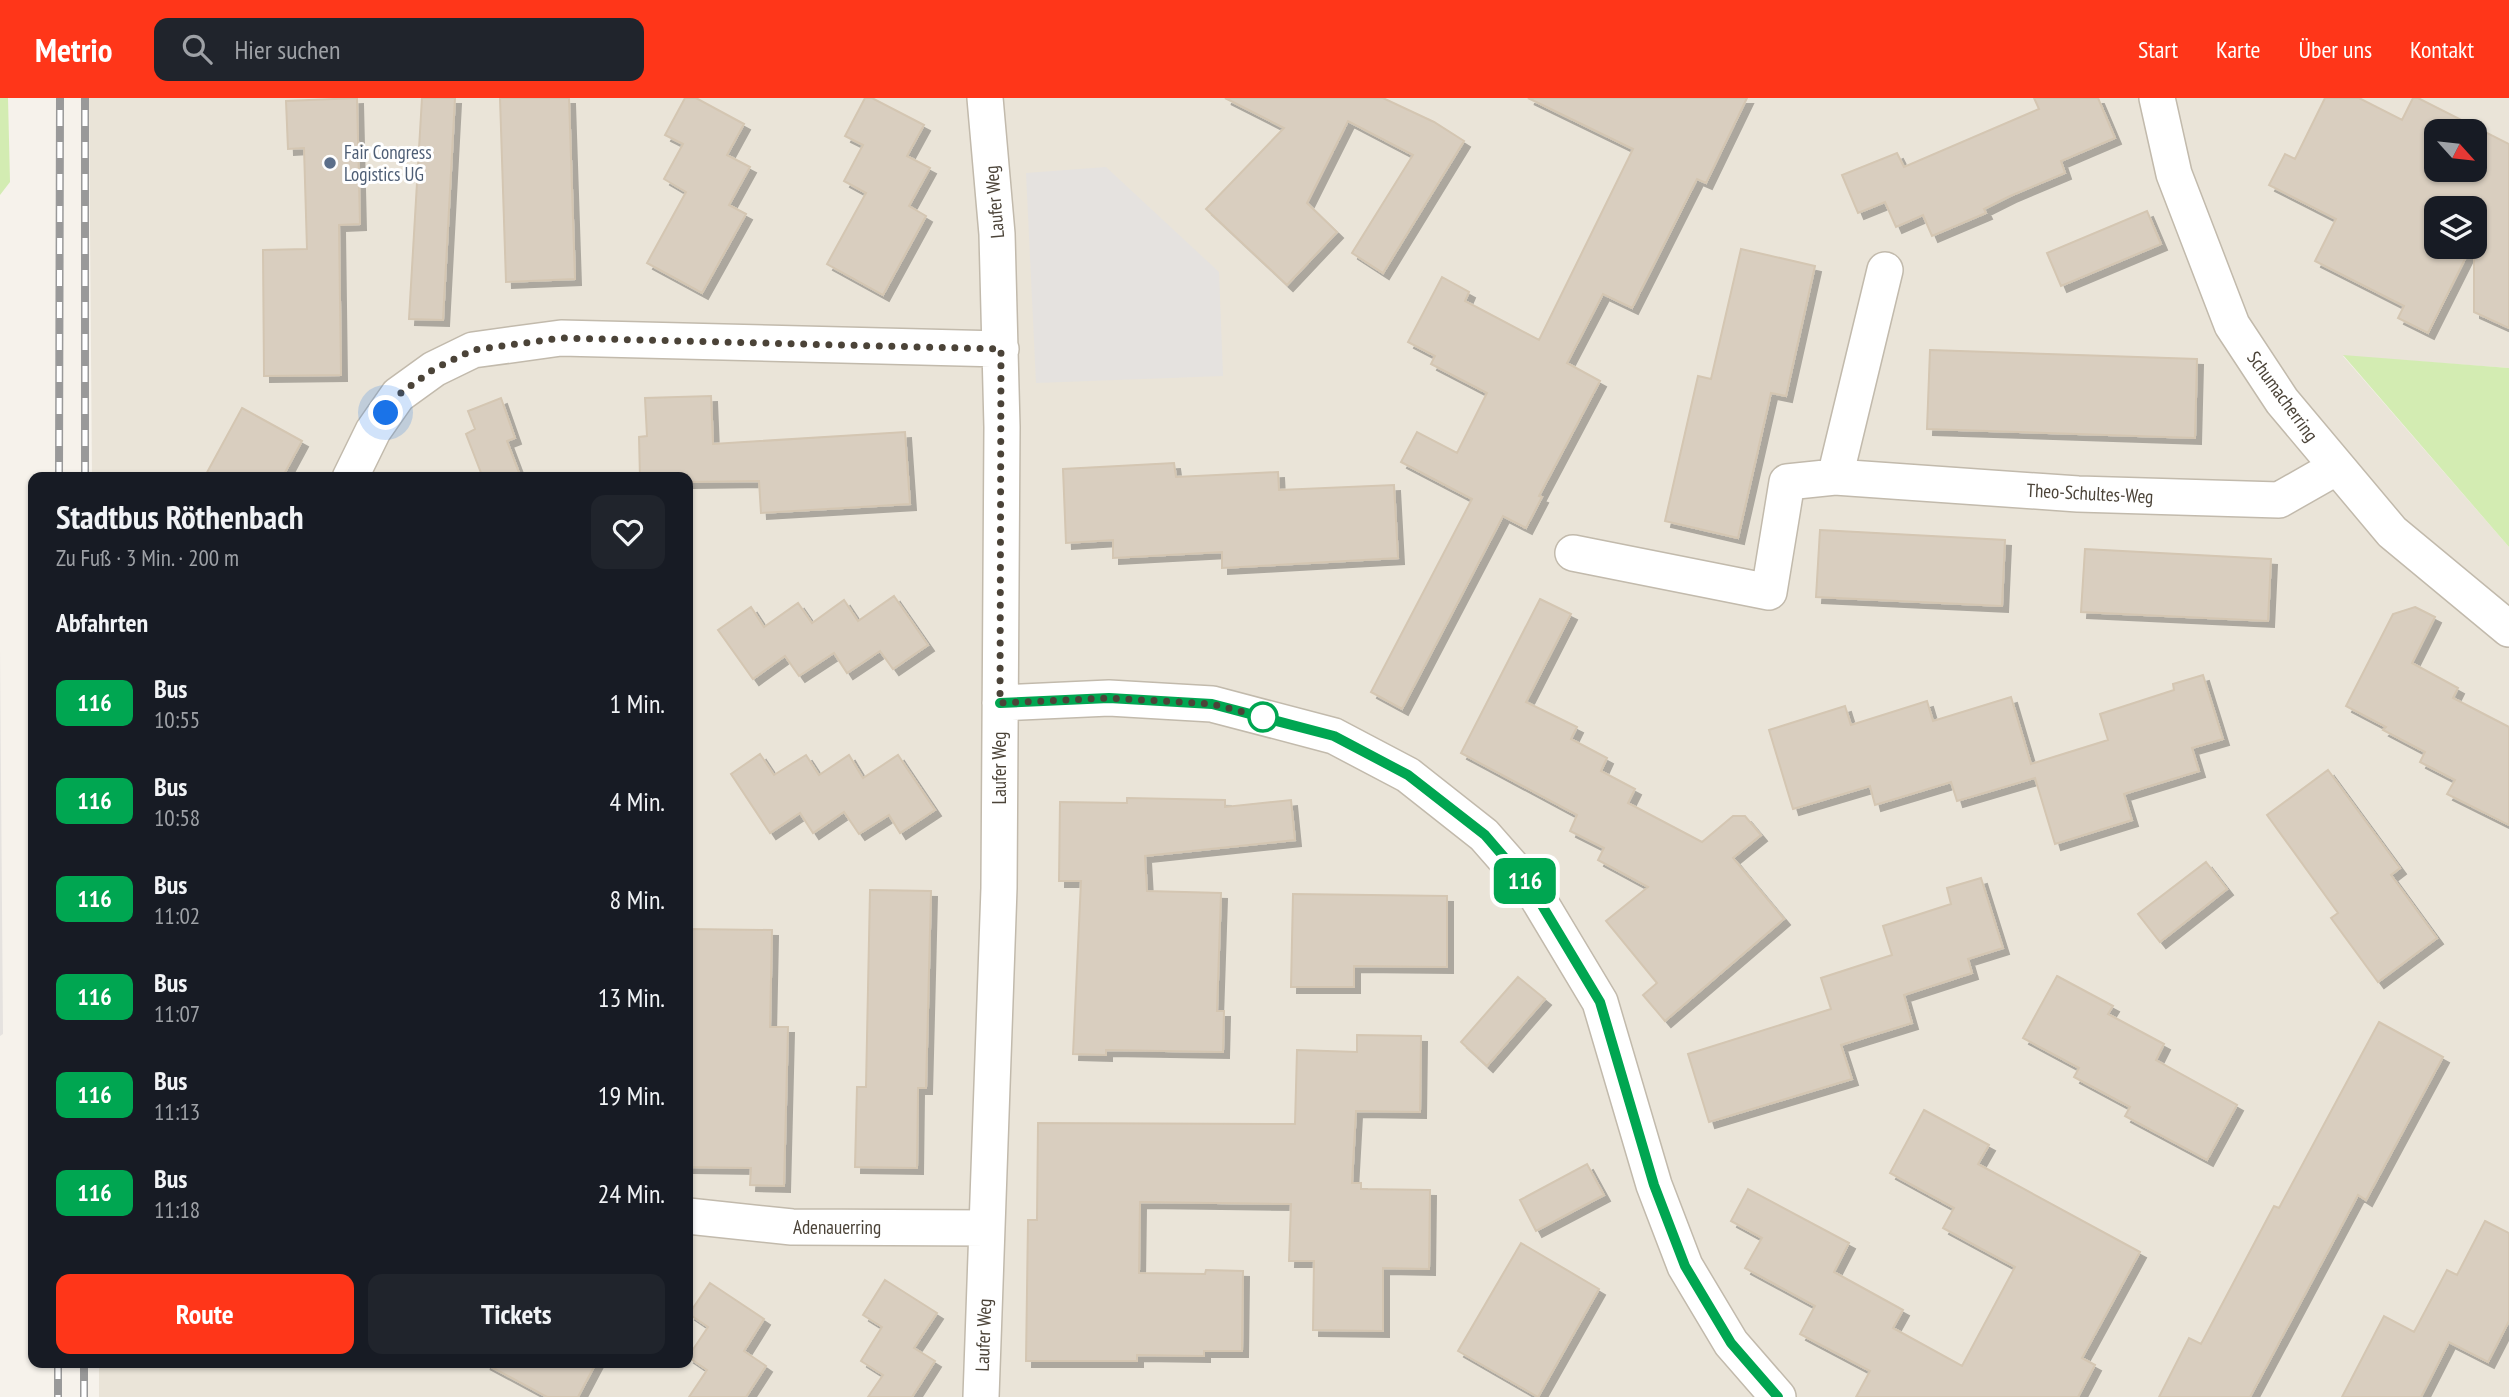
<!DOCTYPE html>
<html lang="de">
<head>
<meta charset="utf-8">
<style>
	body { margin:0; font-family:"PT Sans Narrow",sans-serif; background:#20242c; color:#f1f3f6; height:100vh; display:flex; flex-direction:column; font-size:26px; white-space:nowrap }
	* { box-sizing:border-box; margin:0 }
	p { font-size:23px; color:#9ea1a6 }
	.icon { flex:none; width:38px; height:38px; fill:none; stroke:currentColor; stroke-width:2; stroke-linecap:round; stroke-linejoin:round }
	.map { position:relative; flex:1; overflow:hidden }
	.panel { position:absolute; left:28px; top:374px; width:665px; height:896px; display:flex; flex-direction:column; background:#171b24; border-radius:14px; box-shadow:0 2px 5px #0004 }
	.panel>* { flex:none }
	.badge { padding:0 14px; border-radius:10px; font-size:24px; line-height:46px }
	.needle { width:46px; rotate:117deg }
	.buttons { position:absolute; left:2424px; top:21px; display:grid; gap:14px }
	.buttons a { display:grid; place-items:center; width:63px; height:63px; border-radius:14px; background:#171b24; box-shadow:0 2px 5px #0004; font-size:35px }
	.you { position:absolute; width:35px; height:35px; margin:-18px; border:5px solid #fff; border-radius:50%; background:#1a73e8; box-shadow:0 0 0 10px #1a73e833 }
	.map>.badge { position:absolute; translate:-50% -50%; box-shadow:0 0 0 4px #fff }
	h2 { padding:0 28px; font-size:26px; line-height:63px }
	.round { display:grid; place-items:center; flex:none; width:74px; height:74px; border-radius:14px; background:#20242c }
	.overview { display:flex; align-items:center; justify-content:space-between; height:119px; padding:0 28px }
	h1 { font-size:33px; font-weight:800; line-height:52px }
	.cta { display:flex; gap:14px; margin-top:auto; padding:14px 28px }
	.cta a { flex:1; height:80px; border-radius:14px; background:#ff3619; color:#fff; font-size:28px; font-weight:800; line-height:80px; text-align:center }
	.cta a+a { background:#20242c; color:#f1f3f6 }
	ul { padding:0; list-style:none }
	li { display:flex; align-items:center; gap:21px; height:98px; padding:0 28px }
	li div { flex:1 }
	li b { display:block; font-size:26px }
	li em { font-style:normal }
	li .badge { min-width:77px; font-weight:700; text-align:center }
	header { display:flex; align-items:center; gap:42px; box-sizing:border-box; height:98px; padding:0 35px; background:#ff3619; color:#fff }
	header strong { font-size:33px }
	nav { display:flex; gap:38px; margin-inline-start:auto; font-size:24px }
	.search { width:490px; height:63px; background:#20242c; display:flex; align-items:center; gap:18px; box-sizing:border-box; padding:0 24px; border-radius:14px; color:#9ea1a6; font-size:26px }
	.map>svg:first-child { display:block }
	.residential { fill:#eae4d8; fill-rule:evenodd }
	.green { fill:#d3ecb2 }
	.parking { fill:#e5e2df }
	.building { fill:#d9cebf; stroke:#d4c6b2; stroke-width:2; fill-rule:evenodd; filter:url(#shadow) }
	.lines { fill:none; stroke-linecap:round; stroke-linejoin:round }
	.street-casing { stroke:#c2baac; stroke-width:38 }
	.street { stroke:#fff; stroke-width:35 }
	.rail-casing { stroke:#999; stroke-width:8 }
	.rail { stroke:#fff; stroke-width:5; stroke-dasharray:16; stroke-linecap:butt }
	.line-casing { stroke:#fff; stroke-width:16 }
	.line { stroke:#00a651; stroke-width:10 }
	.walk { stroke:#4b4338; stroke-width:7; stroke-dasharray:0 12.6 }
	.service-dot { fill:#5c6f8a; stroke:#fff; stroke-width:2.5 }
	.stop-dot { fill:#fff; stroke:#00a651; stroke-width:3.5 }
	.labels { text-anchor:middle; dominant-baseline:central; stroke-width:6; stroke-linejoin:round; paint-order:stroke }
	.service-label { font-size:19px; fill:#4e5e75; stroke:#fff; text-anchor:start }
	.street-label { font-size:19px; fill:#4b4338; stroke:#fff }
</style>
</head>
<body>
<header>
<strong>Metrio</strong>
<div class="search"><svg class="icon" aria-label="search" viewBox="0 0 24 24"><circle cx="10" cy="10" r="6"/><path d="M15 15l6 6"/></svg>Hier suchen</div>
<nav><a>Start</a><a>Karte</a><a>Über uns</a><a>Kontakt</a></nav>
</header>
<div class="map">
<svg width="2509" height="1299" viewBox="0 0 2509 1299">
	<defs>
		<filter id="shadow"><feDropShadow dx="6" dy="6" stdDeviation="0" flood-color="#0004"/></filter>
	</defs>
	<rect width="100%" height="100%" fill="#f6f2eb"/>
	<path class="residential" d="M 89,0 L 2509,0 L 2509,270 L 2343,258 L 2509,449 L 2509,1299 L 99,1299 L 99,1265 L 688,1265 L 688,380 L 92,380 ZM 2436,33 L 2474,33 L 2474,72 L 2436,72 ZM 2436,110 L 2474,110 L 2474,149 L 2436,149 Z"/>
	<path class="green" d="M 0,0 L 8,0 L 10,84 L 0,97 Z
		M 2343,257 L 2509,270 L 2509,449 Z"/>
	<path class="parking" d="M 1106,69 L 1219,174 L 1223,278 L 1036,285 L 1026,75 Z
		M 0,550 L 3,936 L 0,938 Z"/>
	<path class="building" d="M 357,0 L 360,126 L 339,127 L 341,277 L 264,278 L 263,152 L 307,151 L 304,50 L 288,51 L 286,3 Z
		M 422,0 L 455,0 L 443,222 L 409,221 Z
		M 500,0 L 569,0 L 575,181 L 506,184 Z
		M 685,0 L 696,0 L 744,26 L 727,57 L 750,69 L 729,107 L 746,116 L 702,195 L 647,165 L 686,94 L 664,81 L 683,46 L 665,37 Z
		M 865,0 L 872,0 L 924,27 L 907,58 L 930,70 L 909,108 L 926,118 L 883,197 L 827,166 L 866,95 L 844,83 L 863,47 L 845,38 Z
		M 1225,0 L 1383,0 L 1434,24 L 1464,43 L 1383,175 L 1352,155 L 1413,57 L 1348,23 L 1307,105 L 1337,134 L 1287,187 L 1206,111 L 1284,30 Z
		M 1528,0 L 1747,0 L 1706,85 L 1697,81 L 1632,210 L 1603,196 L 1567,265 L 1600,283 L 1539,398 L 1542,399 L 1526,430 L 1503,418 L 1402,611 L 1371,594 L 1472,401 L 1401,364 L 1417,334 L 1457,355 L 1487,295 L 1431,266 L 1435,258 L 1408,244 L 1442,179 L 1469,194 L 1465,203 L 1539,242 L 1633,51 Z
		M 2034,0 L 2098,0 L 2115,40 L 2061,63 L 2065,75 L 2010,98 L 1984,111 L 1986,115 L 1932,138 L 1923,117 L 1896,129 L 1885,104 L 1858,115 L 1842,77 L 1897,55 L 1904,69 L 2039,11 Z
		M 2325,0 L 2359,0 L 2402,22 L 2413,0 L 2418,0 L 2509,46 L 2509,230 L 2474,214 L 2474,110 L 2436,110 L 2436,149 L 2471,149 L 2428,235 L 2398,220 L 2404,208 L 2315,163 L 2336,121 L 2269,87 L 2285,56 L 2295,61 ZM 2436,33 L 2474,33 L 2474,72 L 2436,72 Z
		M 2147,113 L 2161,146 L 2061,188 L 2047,155 Z
		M 1741,151 L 1815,168 L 1786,298 L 1771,295 L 1738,440 L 1665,423 L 1698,278 L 1711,281 Z
		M 1930,252 L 2197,261 L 2195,340 L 1927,331 Z
		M 711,298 L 713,346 L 905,334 L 910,406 L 761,415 L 759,383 L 688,384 L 688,380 L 640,380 L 639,339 L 647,338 L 645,300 Z
		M 501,300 L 515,340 L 507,343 L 521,380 L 483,380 L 466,336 L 475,331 L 468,313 Z
		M 242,310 L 302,343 L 282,380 L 204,380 Z
		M 1174,365 L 1176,379 L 1278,374 L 1279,392 L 1394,387 L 1398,460 L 1222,470 L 1222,454 L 1113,460 L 1113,442 L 1066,445 L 1063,371 Z
		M 1820,432 L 2005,442 L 2002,508 L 1816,499 Z
		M 2085,451 L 2271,461 L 2268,523 L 2081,514 Z
		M 894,498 L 928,547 L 893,571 L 880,553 L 847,575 L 834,555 L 799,578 L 785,558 L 753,581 L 718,532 L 751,509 L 764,529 L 798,505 L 812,525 L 844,502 L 858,523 Z
		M 1540,501 L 1571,516 L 1526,604 L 1577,629 L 1571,641 L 1607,660 L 1601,673 L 1635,691 L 1628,705 L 1702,744 L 1733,718 L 1745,718 L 1761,737 L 1733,760 L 1784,821 L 1665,923 L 1643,897 L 1657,885 L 1606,823 L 1648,789 L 1598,762 L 1604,750 L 1570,733 L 1577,717 L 1461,655 Z
		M 2415,509 L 2435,519 L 2412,565 L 2458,590 L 2453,600 L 2509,629 L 2509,727 L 2447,696 L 2455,682 L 2420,664 L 2425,654 L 2383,632 L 2386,629 L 2346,608 L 2393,516 Z
		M 2203,577 L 2223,641 L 2192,650 L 2199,673 L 2124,696 L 2132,722 L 2055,746 L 2035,680 L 1957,703 L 1951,684 L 1875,707 L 1870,688 L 1793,711 L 1769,632 L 1845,608 L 1851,627 L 1927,603 L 1933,623 L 2011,599 L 2031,666 L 2108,642 L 2100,616 L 2174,592 L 2173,586 Z
		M 760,656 L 774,677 L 806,657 L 819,677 L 849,657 L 863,680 L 898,657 L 935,712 L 900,735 L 889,717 L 859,736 L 844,714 L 813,735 L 800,715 L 770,735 L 731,676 Z
		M 2328,672 L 2400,770 L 2391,777 L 2437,840 L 2378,884 L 2331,820 L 2338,815 L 2267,717 Z
		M 1127,700 L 1225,702 L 1225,709 L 1291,702 L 1295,742 L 1145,758 L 1147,793 L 1221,795 L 1217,913 L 1224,913 L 1223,954 L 1106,952 L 1106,957 L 1073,956 L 1081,783 L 1059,783 L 1060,704 L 1127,705 Z
		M 2206,764 L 2227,791 L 2160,844 L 2138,816 Z
		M 1981,780 L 2003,850 L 1968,861 L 1972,875 L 1904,897 L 1912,925 L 1841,947 L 1852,981 L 1709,1024 L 1688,956 L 1831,911 L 1821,880 L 1892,857 L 1883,828 L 1951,806 L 1947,790 Z
		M 870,792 L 931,793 L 926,990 L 918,990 L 917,1070 L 855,1069 L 857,989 L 866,989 Z
		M 1293,796 L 1447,798 L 1447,869 L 1354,868 L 1354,889 L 1291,889 Z
		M 688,831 L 772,832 L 770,929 L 788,929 L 784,1088 L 750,1087 L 751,1070 L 688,1069 Z
		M 2057,878 L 2113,908 L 2108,916 L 2164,946 L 2156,962 L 2237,1007 L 2207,1062 L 2125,1018 L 2130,1009 L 2074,979 L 2079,970 L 2023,940 Z
		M 1518,879 L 1545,901 L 1487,968 L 1461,944 Z
		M 2379,924 L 2443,959 L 2366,1102 L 2358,1097 L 2250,1299 L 2159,1299 L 2189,1240 L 2201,1246 L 2274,1108 L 2279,1110 Z
		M 1357,937 L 1421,938 L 1420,1014 L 1356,1013 L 1352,1085 L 1361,1085 L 1361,1091 L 1430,1092 L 1429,1171 L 1383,1170 L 1383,1233 L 1313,1232 L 1314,1163 L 1289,1163 L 1291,1106 L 1140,1104 L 1139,1175 L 1205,1176 L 1206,1172 L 1243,1173 L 1242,1253 L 1204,1253 L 1204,1258 L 1137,1257 L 1137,1263 L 1026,1263 L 1028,1122 L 1037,1122 L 1038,1025 L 1295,1026 L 1297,952 L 1357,954 Z
		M 1924,1012 L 1989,1047 L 1978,1066 L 2140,1154 L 2082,1260 L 2095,1267 L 2078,1299 L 1856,1299 L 1870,1273 L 1800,1236 L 1815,1208 L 1745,1170 L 1762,1140 L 1731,1123 L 1748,1091 L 1849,1145 L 1834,1174 L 1903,1212 L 1893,1230 L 1962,1268 L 2015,1169 L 1943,1130 L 1954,1110 L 1890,1075 Z
		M 1587,1066 L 1604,1097 L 1536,1133 L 1520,1102 Z
		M 2485,1123 L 2509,1135 L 2509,1223 L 2488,1264 L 2449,1244 L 2421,1299 L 2342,1299 L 2384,1218 L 2414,1234 L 2447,1172 L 2457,1177 Z
		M 1521,1145 L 1599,1191 L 1538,1299 L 1458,1253 Z
		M 885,1182 L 937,1215 L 914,1250 L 935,1263 L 912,1299 L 868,1299 L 883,1277 L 861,1263 L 882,1229 L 863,1217 Z
		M 710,1185 L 764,1221 L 744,1253 L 766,1268 L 746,1299 L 689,1299 L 707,1272 L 688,1259 L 708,1229 L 689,1216 Z
		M 484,1265 L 596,1265 L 578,1299 L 547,1299 Z"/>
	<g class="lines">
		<g class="street-casing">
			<path id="street" d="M 2157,0 L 2174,76 L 2232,227 L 2282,303 L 2392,434 L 2509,531
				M 1885,172 L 1835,379 L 2078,396 L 2279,402 L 2337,369
				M 350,380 L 373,333 L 398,297 L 434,271 L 473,252 L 561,240 L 1001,251
				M 1573,455 L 1769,494 L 1787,384 L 1835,379
				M 1000,605 L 1109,600 L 1212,606 L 1334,638 L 1408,677 L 1484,737 L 1534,794 L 1600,904 L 1654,1087 L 1685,1168 L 1731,1245 L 1778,1299
				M 688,1118 L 792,1129 L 987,1130
				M 981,1299 L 999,790 L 1002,329 L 997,136 L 985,0"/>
		</g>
		<use href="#street" class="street"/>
		<g class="rail-casing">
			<path id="rail" d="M 59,380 L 60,0
				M 85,380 L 85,0
				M 58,1265 L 58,1299
				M 84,1299 L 84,1265"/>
		</g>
		<use href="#rail" class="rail"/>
	</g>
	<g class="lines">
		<g class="line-casing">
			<path id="line" d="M 1000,605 L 1109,600 L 1212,606 L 1334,638 L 1408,677 L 1485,737 L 1534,794 L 1600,904 L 1654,1087 L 1685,1168 L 1731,1245 L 1778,1299"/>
		</g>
		<use href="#line" class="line"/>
		<path class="walk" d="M 386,315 L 398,297 L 434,271 L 473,252 L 561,240 L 1001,251 L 1000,605 L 1109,600 L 1212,606 L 1263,619"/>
	</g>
	<circle class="service-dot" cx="330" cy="65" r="7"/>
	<circle class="stop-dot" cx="1263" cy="619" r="14"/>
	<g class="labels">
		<g class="service-label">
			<text x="344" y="54">Fair Congress<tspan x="344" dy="22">Logistics UG</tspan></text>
		</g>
		<g class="street-label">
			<text transform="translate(994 104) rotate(-95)">Laufer Weg</text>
			<text transform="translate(2283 298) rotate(54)">Schumacherring</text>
			<text transform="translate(2090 395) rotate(3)">Theo-Schultes-Weg</text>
			<text transform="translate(999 670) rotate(-90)">Laufer Weg</text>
			<text x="837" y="1129">Adenauerring</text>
			<text transform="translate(983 1237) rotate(-88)">Laufer Weg</text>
		</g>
	</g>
</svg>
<div class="buttons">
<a><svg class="needle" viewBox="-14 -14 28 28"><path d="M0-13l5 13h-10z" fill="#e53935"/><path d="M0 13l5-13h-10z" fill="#9ea1a6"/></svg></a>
<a><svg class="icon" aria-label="layers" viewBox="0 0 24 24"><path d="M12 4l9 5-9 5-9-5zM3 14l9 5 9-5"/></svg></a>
</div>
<div class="you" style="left:386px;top:315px"></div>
<b class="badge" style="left:1525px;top:783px;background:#00a651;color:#fff">116</b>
<section class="panel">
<div class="overview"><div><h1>Stadtbus Röthenbach</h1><p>Zu Fuß · 3 Min. · 200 m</p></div><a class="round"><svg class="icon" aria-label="heart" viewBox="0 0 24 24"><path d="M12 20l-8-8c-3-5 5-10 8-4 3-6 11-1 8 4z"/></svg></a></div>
<h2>Abfahrten</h2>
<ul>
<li><span class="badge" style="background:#00a651;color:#fff">116</span><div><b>Bus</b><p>10:55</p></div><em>1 Min.</em></li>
<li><span class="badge" style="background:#00a651;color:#fff">116</span><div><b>Bus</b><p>10:58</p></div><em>4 Min.</em></li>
<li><span class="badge" style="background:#00a651;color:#fff">116</span><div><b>Bus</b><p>11:02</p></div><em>8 Min.</em></li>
<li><span class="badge" style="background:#00a651;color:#fff">116</span><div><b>Bus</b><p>11:07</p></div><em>13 Min.</em></li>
<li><span class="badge" style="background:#00a651;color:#fff">116</span><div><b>Bus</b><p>11:13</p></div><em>19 Min.</em></li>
<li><span class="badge" style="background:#00a651;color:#fff">116</span><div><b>Bus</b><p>11:18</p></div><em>24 Min.</em></li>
</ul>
<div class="cta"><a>Route</a><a>Tickets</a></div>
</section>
</div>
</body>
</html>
